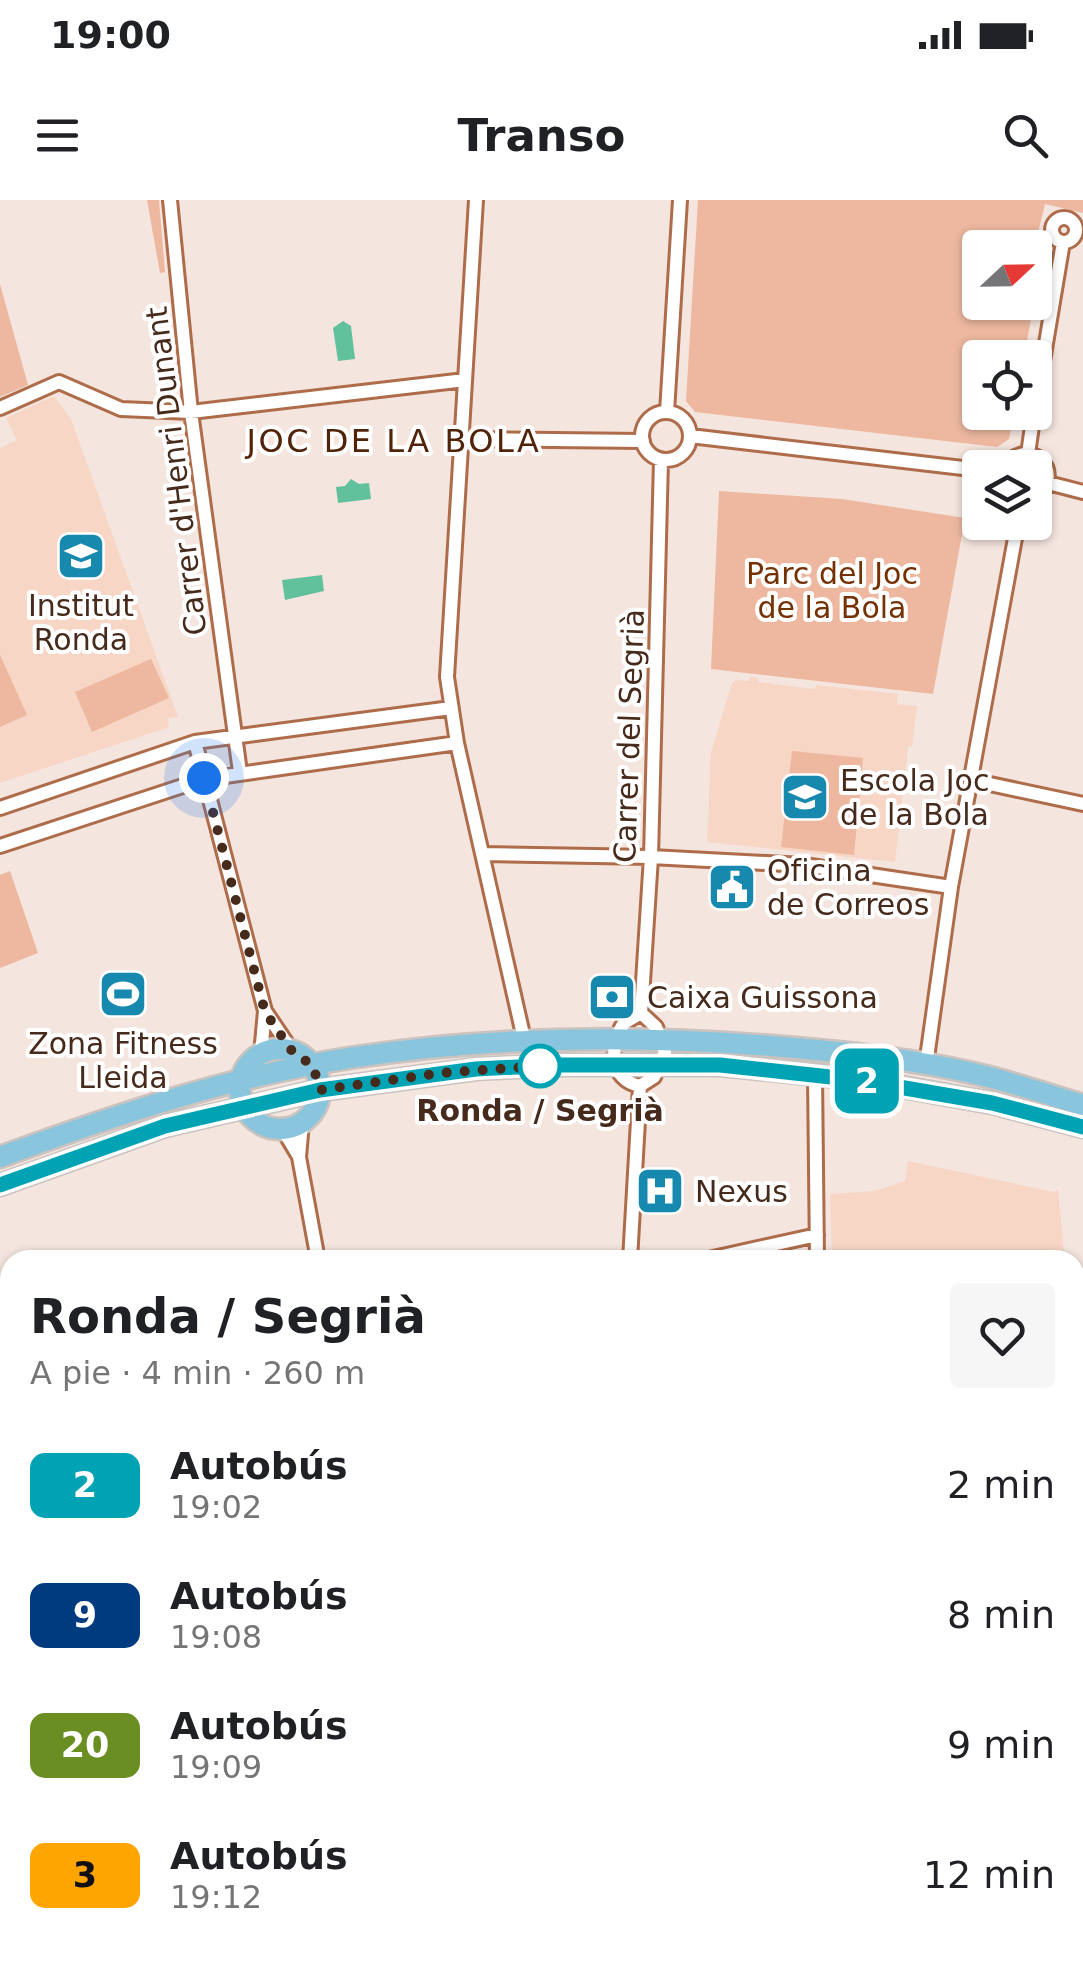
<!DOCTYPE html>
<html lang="es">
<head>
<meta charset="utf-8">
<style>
	body { margin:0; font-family:"DejaVu Sans",sans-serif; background:#f6f6f6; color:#202124; height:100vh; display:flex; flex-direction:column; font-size:38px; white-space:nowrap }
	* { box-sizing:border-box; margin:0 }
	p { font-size:32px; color:#757577 }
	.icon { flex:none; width:55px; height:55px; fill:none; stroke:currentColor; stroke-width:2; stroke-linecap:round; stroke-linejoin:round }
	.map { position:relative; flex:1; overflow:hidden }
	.drawer { position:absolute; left:0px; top:1050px; width:1085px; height:712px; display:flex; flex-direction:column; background:#fff; border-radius:30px 30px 0 0; box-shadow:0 2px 8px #0004 }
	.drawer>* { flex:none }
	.badge { padding:0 20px; border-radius:15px; font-size:35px; line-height:65px }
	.needle { width:65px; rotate:68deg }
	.buttons { position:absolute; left:962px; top:30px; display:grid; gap:20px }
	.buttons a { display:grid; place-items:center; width:90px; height:90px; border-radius:10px; background:#fff; box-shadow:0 2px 8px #0004; font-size:50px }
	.you { position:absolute; width:50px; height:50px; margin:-25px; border:8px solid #fff; border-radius:50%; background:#1a73e8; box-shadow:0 0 0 15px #1a73e833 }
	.map>.badge { position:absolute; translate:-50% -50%; box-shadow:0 0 0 5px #fff }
	.round { display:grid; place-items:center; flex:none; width:105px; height:105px; border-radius:10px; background:#f6f6f6 }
	.summary { display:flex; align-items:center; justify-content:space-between; height:170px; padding:0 30px }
	h1 { font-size:48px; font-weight:700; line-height:75px }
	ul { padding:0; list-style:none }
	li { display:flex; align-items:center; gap:30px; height:130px; padding:0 30px }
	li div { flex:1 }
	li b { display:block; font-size:38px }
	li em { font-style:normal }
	li .badge { min-width:110px; font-weight:700; text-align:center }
	.status { display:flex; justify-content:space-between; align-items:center; height:70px; padding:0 50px; background:#fff; direction:ltr }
	.status svg { height:28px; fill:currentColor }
	header { display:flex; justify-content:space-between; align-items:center; height:130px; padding:0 30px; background:#fff; font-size:45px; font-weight:700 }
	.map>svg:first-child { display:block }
	.built { fill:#f7d6c6 }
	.green { fill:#edb89f }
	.water { fill:#61c19d }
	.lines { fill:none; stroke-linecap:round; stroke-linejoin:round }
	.street-casing { stroke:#ae6c4a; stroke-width:18 }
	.primary-casing { stroke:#cbc3bf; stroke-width:25 }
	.street { stroke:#fff; stroke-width:12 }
	.primary { stroke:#89c5dc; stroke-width:20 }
	.line-casing { stroke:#fff; stroke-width:22 }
	.line { stroke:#00a3b4; stroke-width:15 }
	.walk { stroke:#462a1b; stroke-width:10; stroke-dasharray:0 18 }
	.stop-dot { fill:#fff; stroke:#00a3b4; stroke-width:5 }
	.labels { text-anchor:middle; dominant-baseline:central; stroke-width:8; stroke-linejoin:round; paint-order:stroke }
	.street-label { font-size:30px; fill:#462a1b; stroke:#fff }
	.park-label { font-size:30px; fill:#753103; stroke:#fff }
	.poi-label { font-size:30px; fill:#462a1b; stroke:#fff; text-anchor:start }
	.stop-label { font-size:30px; font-weight:bold; fill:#462a1b; stroke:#fff }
	.neighbourhood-label { font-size:32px; letter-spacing:2.5px; fill:#512409; stroke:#fff }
</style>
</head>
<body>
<div class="status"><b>19:00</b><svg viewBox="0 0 49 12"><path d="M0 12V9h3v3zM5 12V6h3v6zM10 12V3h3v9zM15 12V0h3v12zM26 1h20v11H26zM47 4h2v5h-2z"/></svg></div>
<header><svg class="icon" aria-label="menu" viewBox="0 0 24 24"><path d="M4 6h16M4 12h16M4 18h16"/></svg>Transo<svg class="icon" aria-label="search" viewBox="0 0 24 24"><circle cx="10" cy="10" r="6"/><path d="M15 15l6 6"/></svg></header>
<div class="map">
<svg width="1083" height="1762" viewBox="0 0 1083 1762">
	<rect width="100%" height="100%" fill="#f4e5de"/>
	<path class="built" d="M 54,196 L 71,219 L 178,517 L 168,518 L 169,527 L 0,583 L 0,248 L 17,240 L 6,218 Z
		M 750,477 L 758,478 L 758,482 L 815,489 L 816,485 L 898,494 L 897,504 L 917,506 L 912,546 L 908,547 L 895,662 L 707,642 L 711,552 L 732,483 L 736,480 L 749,481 Z
		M 908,961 L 1054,992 L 1058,990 L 1064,1053 L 1061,1053 L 1060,1060 L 832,1060 L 830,994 L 875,991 L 905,981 Z
		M 10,1206 L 10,1303 L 0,1298 L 0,1209 Z"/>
	<path class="green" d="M 147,0 L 159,0 L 165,72 L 160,73 Z
		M 698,0 L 1083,0 L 1083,13 L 1045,4 L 1036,41 L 1044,52 L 1035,99 L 1035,48 L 980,48 L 980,102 L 1034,103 L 1024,157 L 980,158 L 980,212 L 1014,213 L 1009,239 L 997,247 L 695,212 L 686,201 Z
		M 0,84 L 28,185 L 0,197 Z
		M 719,291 L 842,299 L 965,318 L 933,494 L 711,469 Z
		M 0,455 L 27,515 L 0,527 Z
		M 151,459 L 169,498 L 92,532 L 75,492 Z
		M 792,551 L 863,558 L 854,655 L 781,647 Z
		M 10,671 L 38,753 L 0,768 L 0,675 Z
		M 10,1212 L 10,1258 L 0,1261 L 0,1215 Z"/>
	<path class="water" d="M 343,121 L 351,126 L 355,159 L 338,161 L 333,128 Z
		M 351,279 L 359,284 L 369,283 L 371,299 L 338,303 L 336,287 L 345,286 Z
		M 322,375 L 324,391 L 285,400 L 282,380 Z"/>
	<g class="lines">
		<g class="street-casing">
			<path id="street" d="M 170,0 L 191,212 L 240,572
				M 476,0 L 447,477 L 457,543 L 524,839
				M1052 30a12 12 0 1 1 24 0a12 12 0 1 1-24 0Z
				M 0,208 L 59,182 L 121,209 L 191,212 L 465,180
				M 1035,209 L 1063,42
				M 667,212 L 680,0
				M642 236a24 24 0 1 1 48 0a24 24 0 1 1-48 0Z
				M 690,236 L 980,270
				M 461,239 L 643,241
				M 1028,254 L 1034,212
				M 1004,268 C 1027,233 1069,272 1035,298
				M 1048,283 L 1083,292
				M 195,542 L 265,811 L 261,854
				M 971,580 L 1083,604
				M 0,608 L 195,542 L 451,508
				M 0,646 L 204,579 L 457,543
				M 484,654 L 651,657 L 804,665 L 951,687
				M 265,811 L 292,851
				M 641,813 L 651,657 L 661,260
				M 926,865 L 951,687 L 1018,322
				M 815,875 L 817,1060
				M 640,886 C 609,880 609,845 624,823 L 641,813
				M 640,886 L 654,877 L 665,852 L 656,827 L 641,813
				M 302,923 L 299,957 L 318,1060
				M 283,930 L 298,955
				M 630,1060 L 640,886
				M 704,1060 L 817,1035
				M 1075,1253 L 1083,1252
				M 1,1321 L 10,1342
				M 0,1366 L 10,1359
				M 0,1623 L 10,1624
				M 208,1752 L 209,1762
				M 461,1752 L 462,1762
				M 762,1752 L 774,1762
				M 832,1752 L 833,1762
				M 656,1762 L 720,1752
				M 950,1762 L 952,1752"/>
		</g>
		<g class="primary-casing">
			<path id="primary" d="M240 889a40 40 0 1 1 80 0a40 40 0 1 1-80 0Z
				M 0,957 C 115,915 235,875 356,857 C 509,834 663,835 817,850 C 874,855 933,863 989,877 C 1020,885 1052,896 1083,905
				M 0,985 L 165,926 L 320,890 L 476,869 L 558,865 L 720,865 L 858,879 L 992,903 L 1083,927"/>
		</g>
		<use href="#street" class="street"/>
		<use href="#primary" class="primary"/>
	</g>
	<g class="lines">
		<g class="line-casing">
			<path id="line" d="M 0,985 L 165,926 L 320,890 L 476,869 L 558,865 L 720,865 L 858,880 L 992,903 L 1083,927"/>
		</g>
		<use href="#line" class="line"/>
		<path class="walk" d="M 204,578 L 265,812 L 292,851 L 313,866 L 320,890 L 441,873 L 540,866"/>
	</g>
	<defs>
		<g id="school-square" transform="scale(2.5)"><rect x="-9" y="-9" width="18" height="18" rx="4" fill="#1788ae" stroke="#fff"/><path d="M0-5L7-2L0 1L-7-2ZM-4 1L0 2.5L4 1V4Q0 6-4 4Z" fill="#fff"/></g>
		<g id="civic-square" transform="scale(2.5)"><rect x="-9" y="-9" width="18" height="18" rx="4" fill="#1788ae" stroke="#fff"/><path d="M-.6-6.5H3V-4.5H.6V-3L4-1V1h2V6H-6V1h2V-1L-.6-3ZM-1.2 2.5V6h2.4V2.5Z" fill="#fff"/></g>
		<g id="stadium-square" transform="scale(2.5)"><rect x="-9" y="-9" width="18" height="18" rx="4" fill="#1788ae" stroke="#fff"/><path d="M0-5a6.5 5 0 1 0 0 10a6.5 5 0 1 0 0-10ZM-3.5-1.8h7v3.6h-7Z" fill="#fff"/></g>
		<g id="bank-square" transform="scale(2.5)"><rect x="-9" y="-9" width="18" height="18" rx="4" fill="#1788ae" stroke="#fff"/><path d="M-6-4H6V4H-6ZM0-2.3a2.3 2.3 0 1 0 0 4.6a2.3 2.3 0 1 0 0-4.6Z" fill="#fff"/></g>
		<g id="hospital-square" transform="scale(2.5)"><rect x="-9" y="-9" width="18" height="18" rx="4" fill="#1788ae" stroke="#fff"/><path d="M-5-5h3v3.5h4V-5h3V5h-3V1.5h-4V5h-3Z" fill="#fff"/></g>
	</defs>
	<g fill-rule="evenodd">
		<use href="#school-square" x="81" y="356"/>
		<use href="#school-square" x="805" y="597"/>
		<use href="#civic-square" x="732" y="687"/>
		<use href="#stadium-square" x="123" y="794"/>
		<use href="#bank-square" x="612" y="797"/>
		<use href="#hospital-square" x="660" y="991"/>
	</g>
	<circle class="stop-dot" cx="540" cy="866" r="20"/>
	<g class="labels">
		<g class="street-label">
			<text transform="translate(176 271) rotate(-97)">Carrer d'Henri Dunant</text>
			<text transform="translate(629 536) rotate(-88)">Carrer del Segrià</text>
		</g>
		<g class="park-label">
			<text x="832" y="373">Parc del Joc<tspan x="832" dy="34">de la Bola</tspan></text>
		</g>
		<g class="poi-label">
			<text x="81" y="405" text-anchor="middle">Institut<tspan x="81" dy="34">Ronda</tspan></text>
			<text x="840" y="580">Escola Joc<tspan x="840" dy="34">de la Bola</tspan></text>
			<text x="767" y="670">Oficina<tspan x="767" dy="34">de Correos</tspan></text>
			<text x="647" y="797">Caixa Guissona</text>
			<text x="123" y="843" text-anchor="middle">Zona Fitness<tspan x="123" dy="34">Lleida</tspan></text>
			<text x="695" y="991">Nexus</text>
		</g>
		<g class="stop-label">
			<text x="540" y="910">Ronda / Segrià</text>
		</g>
		<g class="neighbourhood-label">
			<text x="394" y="241">JOC DE LA BOLA</text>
		</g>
	</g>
</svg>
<div class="buttons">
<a><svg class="needle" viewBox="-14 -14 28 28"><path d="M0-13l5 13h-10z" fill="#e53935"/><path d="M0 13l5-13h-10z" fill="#757577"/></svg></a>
<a><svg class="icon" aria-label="locate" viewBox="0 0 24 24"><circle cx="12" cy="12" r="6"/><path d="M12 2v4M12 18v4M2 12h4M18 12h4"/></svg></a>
<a><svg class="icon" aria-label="layers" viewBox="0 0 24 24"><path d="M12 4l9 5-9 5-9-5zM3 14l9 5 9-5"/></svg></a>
</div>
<div class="you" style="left:204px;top:578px"></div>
<b class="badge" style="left:867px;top:881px;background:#00a3b4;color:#fff">2</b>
<section class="drawer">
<div class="summary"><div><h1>Ronda / Segrià</h1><p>A pie · 4 min · 260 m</p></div><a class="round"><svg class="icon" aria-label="heart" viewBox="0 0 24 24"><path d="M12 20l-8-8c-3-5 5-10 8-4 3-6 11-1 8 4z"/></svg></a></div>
<ul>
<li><span class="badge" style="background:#00a3b4;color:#fff">2</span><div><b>Autobús</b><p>19:02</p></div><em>2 min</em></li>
<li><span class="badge" style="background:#003b80;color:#fff">9</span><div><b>Autobús</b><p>19:08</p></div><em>8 min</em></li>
<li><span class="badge" style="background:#6b8e23;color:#fff">20</span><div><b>Autobús</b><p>19:09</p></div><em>9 min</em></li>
<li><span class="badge" style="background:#ffa500;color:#111">3</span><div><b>Autobús</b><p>19:12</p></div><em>12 min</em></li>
</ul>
</section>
</div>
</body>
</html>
